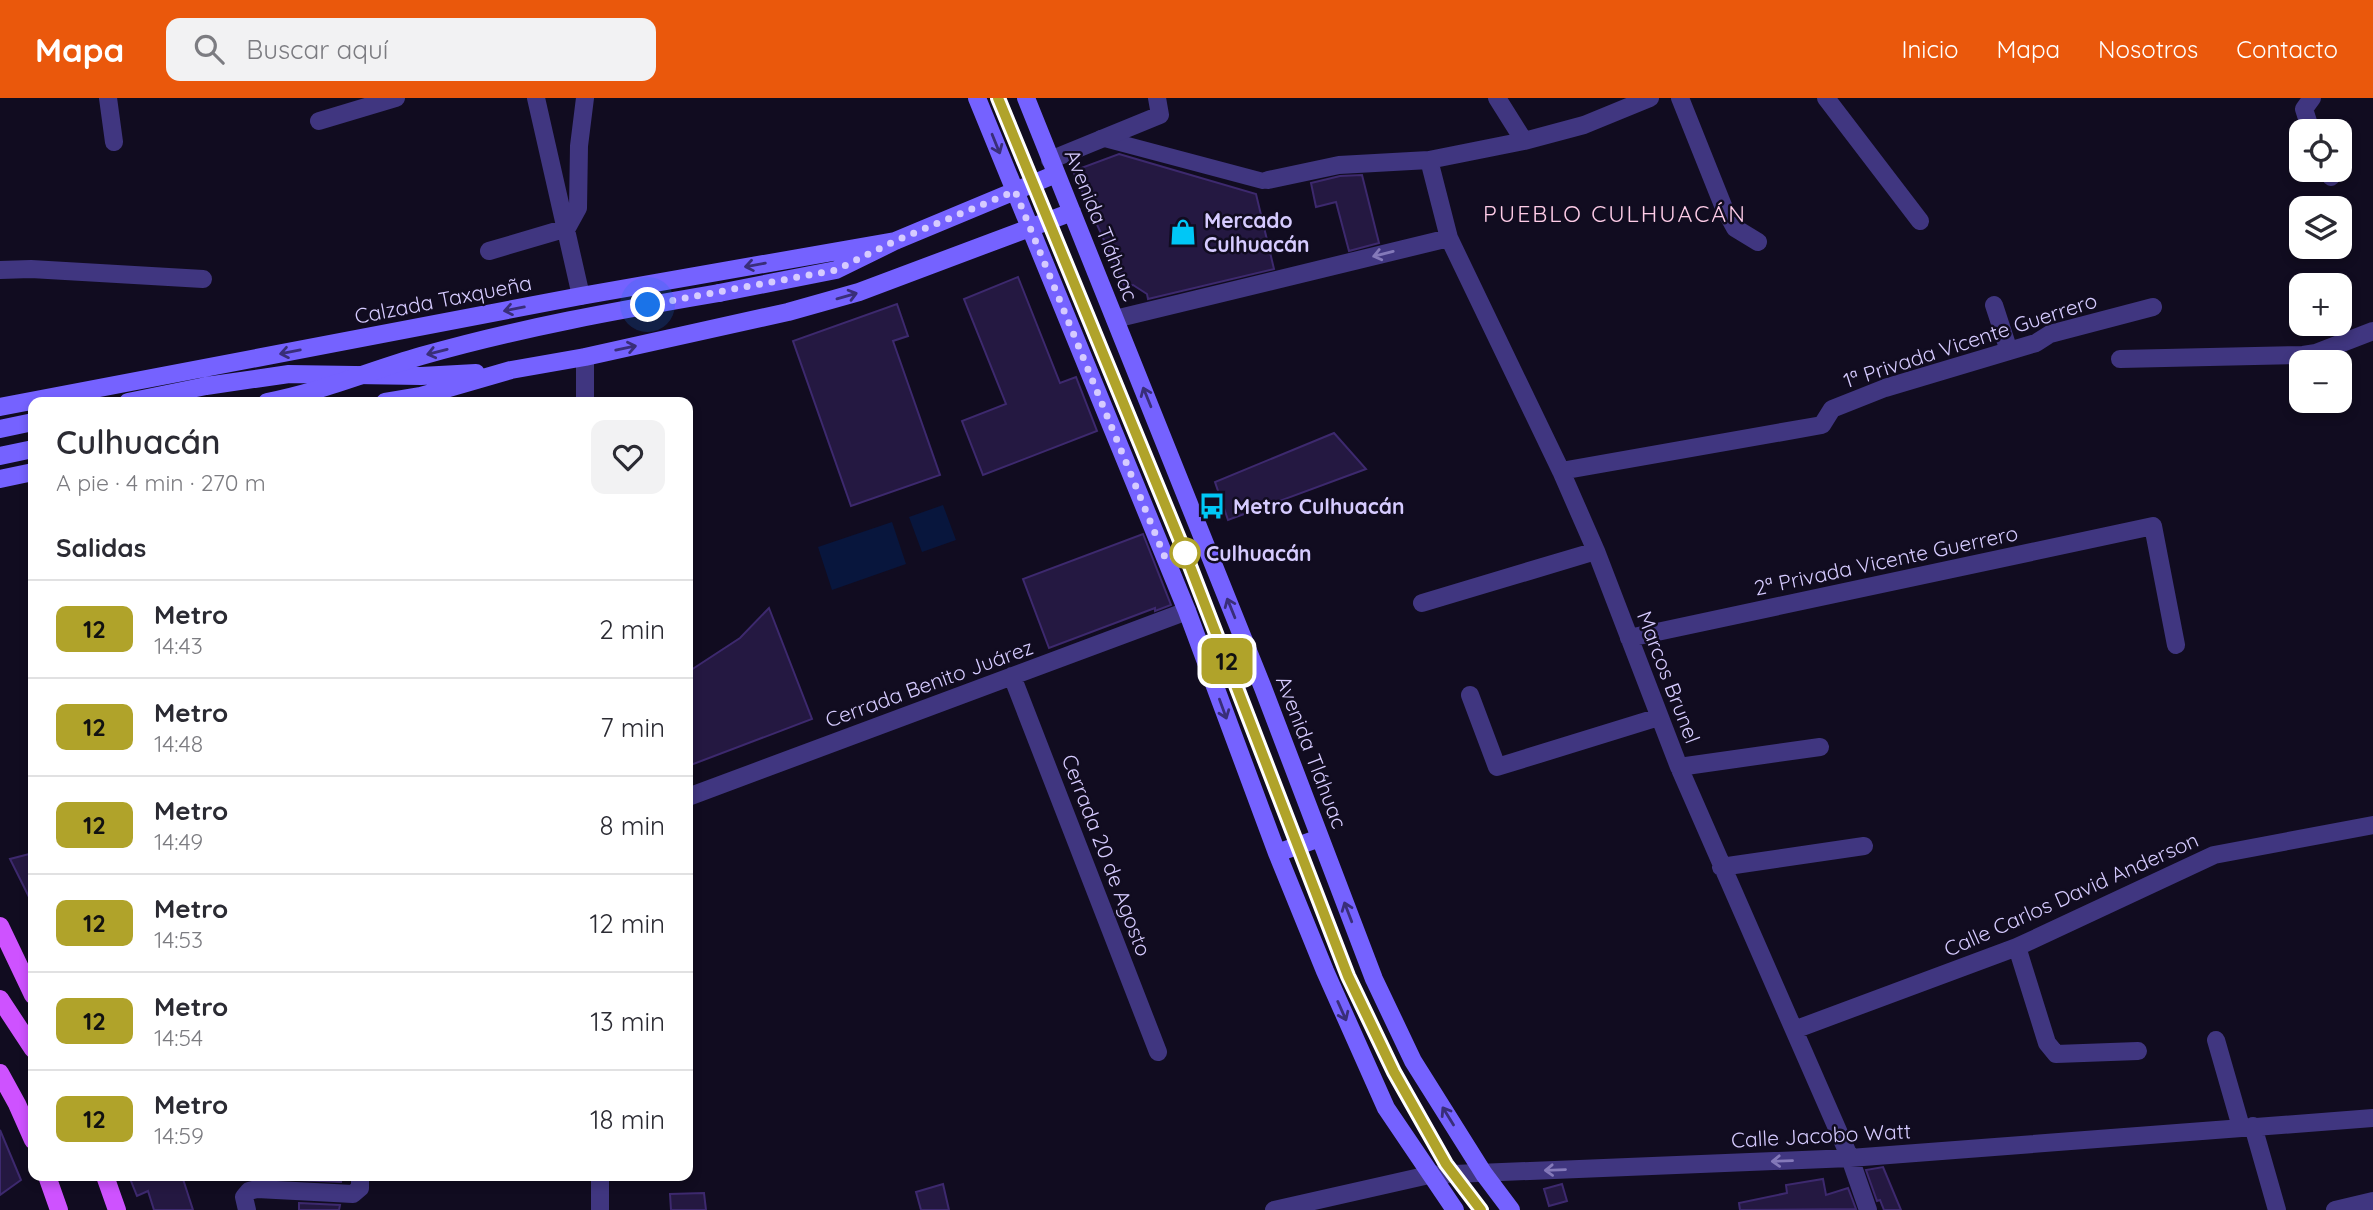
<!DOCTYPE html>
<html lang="es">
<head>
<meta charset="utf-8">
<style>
	body { margin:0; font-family:Quicksand,sans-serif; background:#f2f2f3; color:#2b2b33; height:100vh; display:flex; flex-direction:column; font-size:26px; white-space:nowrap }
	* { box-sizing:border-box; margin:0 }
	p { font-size:23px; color:#7c7c81 }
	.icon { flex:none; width:38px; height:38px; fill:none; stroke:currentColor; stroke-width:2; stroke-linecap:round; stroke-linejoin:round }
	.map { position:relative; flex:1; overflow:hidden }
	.sheet { position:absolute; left:28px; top:299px; width:665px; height:784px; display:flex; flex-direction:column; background:#fff; border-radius:14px; box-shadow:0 4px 10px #0003 }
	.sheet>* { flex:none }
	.badge { padding:0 14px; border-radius:10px; font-size:24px; line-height:46px }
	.buttons { position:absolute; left:2289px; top:21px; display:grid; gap:14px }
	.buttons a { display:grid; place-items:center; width:63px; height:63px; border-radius:14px; background:#fff; box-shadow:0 4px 10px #0003; font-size:35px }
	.you { position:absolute; width:35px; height:35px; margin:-18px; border:5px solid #fff; border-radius:50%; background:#1a73e8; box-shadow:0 0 0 10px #1a73e833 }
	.map>.badge { position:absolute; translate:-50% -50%; box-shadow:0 0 0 4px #fff }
	h2 { padding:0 28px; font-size:26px; line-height:63px }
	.round { display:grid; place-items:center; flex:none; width:74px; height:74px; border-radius:14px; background:#f2f2f3 }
	.head { display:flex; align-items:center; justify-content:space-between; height:119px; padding:0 28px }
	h1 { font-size:33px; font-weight:600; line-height:52px }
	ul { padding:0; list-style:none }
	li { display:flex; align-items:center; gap:21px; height:98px; padding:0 28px; border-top:2px solid #e1e1e2 }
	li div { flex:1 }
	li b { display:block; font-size:26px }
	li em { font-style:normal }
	li .badge { min-width:77px; font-weight:700; text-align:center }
	header { display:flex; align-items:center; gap:42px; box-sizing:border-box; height:98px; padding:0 35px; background:#ea580c; color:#fff }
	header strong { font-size:33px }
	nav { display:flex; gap:38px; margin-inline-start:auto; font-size:24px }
	.search { width:490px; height:63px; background:#f2f2f3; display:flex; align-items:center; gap:18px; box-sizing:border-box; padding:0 24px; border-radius:14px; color:#7c7c81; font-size:26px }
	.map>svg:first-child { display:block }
	.water { fill:#08163d }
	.building { fill:#241841; stroke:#3d296e; stroke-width:2 }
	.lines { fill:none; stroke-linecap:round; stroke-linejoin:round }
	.pedestrian { stroke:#403680; stroke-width:16 }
	.minor { stroke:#403680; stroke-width:18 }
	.tertiary { stroke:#403680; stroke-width:18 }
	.secondary { stroke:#7562ff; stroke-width:18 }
	.primary { stroke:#ce52ff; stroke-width:18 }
	.rail { stroke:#00c7f6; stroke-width:5; stroke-dasharray:10 9; stroke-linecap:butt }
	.secondary-bridge { stroke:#7562ff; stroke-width:18 }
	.oneway { stroke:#392e79 }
	.oneway2 { stroke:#8479b9 }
	.line-casing { stroke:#fff; stroke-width:16 }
	.line { stroke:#b0a32a; stroke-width:10 }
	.walk { stroke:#d6cbff; stroke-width:7; stroke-dasharray:0 12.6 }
	.stop-dot { fill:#fff; stroke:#b0a32a; stroke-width:3.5 }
	.labels { text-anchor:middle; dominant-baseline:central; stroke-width:5; stroke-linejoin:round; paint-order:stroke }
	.poi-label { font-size:21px; font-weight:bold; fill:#d6cbff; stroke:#110c20; text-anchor:start }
	.street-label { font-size:21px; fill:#d6cbff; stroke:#110c20 }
	.stop-label { font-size:21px; font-weight:bold; fill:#d6cbff; stroke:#110c20; text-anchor:start }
	.neighbourhood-label { font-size:23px; letter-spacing:2px; fill:#ffcde8; stroke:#110c20 }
</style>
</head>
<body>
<header>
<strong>Mapa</strong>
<div class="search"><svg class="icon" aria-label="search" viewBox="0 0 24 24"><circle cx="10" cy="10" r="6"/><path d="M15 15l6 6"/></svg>Buscar aquí</div>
<nav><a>Inicio</a><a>Mapa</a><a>Nosotros</a><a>Contacto</a></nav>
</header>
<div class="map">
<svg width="2373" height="1112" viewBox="0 0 2373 1112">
	<rect width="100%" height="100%" fill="#110c20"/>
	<path class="water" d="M 943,407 L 956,442 L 922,454 L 909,419 Z
		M 892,424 L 906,466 L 832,492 L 818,449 Z"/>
	<path class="building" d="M 1119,56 L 1256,96 L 1274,171 L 1148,201 L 1147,196 L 1133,187 L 1125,189 L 1073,73 Z
		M 1362,77 L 1379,145 L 1349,153 L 1336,104 L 1316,109 L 1311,85 L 1340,78 Z
		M 1018,179 L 1060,285 L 1076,279 L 1097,333 L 983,377 L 962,323 L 1006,306 L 964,201 Z
		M 897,206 L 908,238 L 893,243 L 940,377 L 851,408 L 793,243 Z
		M 1334,335 L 1366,371 L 1228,422 L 1215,384 Z
		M 1143,436 L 1171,507 L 1155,513 L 1155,510 L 1049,550 L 1023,481 Z
		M 769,510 L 812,621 L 688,668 L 688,574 L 740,540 Z
		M 33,755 L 33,807 L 10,761 Z
		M 0,1032 L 21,1082 L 0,1097 Z
		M 1883,1069 L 1901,1112 L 1884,1112 L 1880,1102 L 1877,1103 L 1866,1072 Z
		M 129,1078 L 185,1078 L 183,1081 L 193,1112 L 154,1112 L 148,1093 L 137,1098 Z
		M 301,1078 L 342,1078 L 341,1084 L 301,1082 Z
		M 1823,1081 L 1826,1097 L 1848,1090 L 1856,1111 L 1740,1112 L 1739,1105 L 1787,1095 L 1786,1087 Z
		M 943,1086 L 949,1112 L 921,1112 L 916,1094 Z
		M 1562,1086 L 1567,1103 L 1549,1108 L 1544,1091 Z
		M 704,1095 L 706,1112 L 671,1112 L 670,1096 Z
		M 299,1105 L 340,1107 L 339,1112 L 299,1112 Z"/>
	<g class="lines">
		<path class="pedestrian" d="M 1101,40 L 1263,83 L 1268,82"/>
		<path class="minor" d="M 108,0 L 114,44
			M 536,0 L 581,198
			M 1497,0 L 1524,43
			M 1680,0 L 1724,110 L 1735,130 L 1758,144
			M 1826,0 L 1920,123
			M 319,23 L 396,0
			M 2311,33 L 2304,11 L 2312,0
			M 1050,62 L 1160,17 L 1157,0
			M 1429,62 L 1449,140 L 1561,373 L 1596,453 L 1679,669 L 1850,1060 L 1868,1112
			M 2328,72 L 2331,79
			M 1268,82 L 1339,67 L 1429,62 L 1524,43 L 1584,27 L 1650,0
			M 489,153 L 567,130 L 578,110 L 579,48 L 585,0
			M 0,172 L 31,171 L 203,181
			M 1994,207 L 2009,253
			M 1115,221 L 1449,140
			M 2120,261 L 2303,257 L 2316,255 L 2373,233
			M 1561,373 L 1822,327 L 1832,311 L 1885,290 L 2036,245 L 2050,236 L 2153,209
			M 1422,505 L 1596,453
			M 1629,540 L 2153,428 L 2176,547
			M 1012,578 L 1158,954
			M 1470,597 L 1497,669 L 1659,619
			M 1679,669 L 1820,649
			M 688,699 L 1187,513
			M 1721,769 L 1864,748
			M 2017,849 L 2047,945 L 2056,956 L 2138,953
			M 1794,932 L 2017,849 L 2214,757 L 2373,727
			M 2216,942 L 2241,1029
			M 2253,1028 L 2277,1112
			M 247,1112 L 244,1099 L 249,1093 L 257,1091 L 353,1096 L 360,1090 L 360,1078
			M 1274,1112 L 1429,1077 L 1850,1060 L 2373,1020"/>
		<path class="tertiary" d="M 585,259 L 585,304
			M 600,1078 L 600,1112
			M 2335,1112 L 2373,1103"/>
		<path class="secondary" d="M 977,0 L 1187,513 L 1277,755 L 1325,873 L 1386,1010 L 1455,1112
			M 1026,0 L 1263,590 L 1374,881 L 1413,963 L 1484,1076 L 1511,1112
			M 719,195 L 836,172 L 895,143 L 1056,76
			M 128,304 L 206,288 L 289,276 L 421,278 L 476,275
			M 385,304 L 421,298 L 511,272 L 585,259 L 788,214 L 859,194 L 1072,114
			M 0,309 L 581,198 L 895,143
			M 0,331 L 33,324
			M 0,358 L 33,351
			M 0,381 L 33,374
			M 1277,755 L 1320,740"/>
		<path class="primary" d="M 0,828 L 33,897
			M 0,901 L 33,951
			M 0,975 L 17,1006 L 33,1042
			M 47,1078 L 59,1112
			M 105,1078 L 117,1112"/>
		<path class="rail" d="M 998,0 L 1185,455 L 1348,878 L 1394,974 L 1446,1066 L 1481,1112"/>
		<path class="secondary-bridge" d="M 267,304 C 320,294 369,273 421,258 C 519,230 619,212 719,195"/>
	</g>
	<defs><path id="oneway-shaft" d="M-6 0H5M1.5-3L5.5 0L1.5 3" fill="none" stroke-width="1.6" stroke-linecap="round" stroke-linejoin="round" transform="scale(1.75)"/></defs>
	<g class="oneway">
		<use href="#oneway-shaft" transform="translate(996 46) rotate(68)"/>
		<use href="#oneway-shaft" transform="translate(755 167) rotate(170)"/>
		<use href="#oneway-shaft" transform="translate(847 198) rotate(-16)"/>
		<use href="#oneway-shaft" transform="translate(514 211) rotate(169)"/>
		<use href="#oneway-shaft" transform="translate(626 250) rotate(-12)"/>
		<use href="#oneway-shaft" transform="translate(290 254) rotate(169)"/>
		<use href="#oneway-shaft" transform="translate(437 254) rotate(166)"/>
		<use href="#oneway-shaft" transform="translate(1147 299) rotate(-112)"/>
		<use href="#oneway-shaft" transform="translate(1231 510) rotate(-112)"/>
		<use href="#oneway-shaft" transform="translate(1223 611) rotate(70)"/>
		<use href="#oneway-shaft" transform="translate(1348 814) rotate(-111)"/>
		<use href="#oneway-shaft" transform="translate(1342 913) rotate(66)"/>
		<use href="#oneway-shaft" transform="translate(1448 1018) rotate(-122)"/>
	</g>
	<g class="oneway2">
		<use href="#oneway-shaft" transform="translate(1383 156) rotate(166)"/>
		<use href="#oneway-shaft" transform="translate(1782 1063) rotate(178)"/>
		<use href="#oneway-shaft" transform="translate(1555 1072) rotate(178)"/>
	</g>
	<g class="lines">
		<g class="line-casing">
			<path id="line" d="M 998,0 L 1185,455 L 1348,878 L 1394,974 L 1446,1066 L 1481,1112"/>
		</g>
		<use href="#line" class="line"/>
		<path class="walk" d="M 648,207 L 836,172 L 895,143 L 1015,93 L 1166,462 L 1185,455"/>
	</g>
	<defs>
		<g id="shop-bare" transform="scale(2.1)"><path d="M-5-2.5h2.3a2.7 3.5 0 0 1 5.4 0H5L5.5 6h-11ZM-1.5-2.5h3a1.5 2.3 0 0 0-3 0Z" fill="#00c7f6" stroke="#110c20" stroke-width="2.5" paint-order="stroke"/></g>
		<g id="bus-bare" transform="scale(2.1)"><path d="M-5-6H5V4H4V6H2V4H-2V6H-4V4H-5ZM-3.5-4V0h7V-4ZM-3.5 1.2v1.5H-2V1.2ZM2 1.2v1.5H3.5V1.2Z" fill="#00c7f6" stroke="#110c20" stroke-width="2.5" paint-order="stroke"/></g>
	</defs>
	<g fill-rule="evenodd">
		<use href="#shop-bare" x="1183" y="134"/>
		<use href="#bus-bare" x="1212" y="408"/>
	</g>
	<circle class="stop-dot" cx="1185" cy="455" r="14"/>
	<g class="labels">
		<g class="poi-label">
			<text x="1204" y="122">Mercado<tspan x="1204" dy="24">Culhuacán</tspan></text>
			<text x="1233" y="408">Metro Culhuacán</text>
		</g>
		<g class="street-label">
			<text transform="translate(1102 127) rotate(68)">Avenida Tláhuac</text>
			<text transform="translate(443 201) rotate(-11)">Calzada Taxqueña</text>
			<text transform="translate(1970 242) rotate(-18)">1ª Privada Vicente Guerrero</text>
			<text transform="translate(1886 462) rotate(-12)">2ª Privada Vicente Guerrero</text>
			<text transform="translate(1669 579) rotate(69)">Marcos Brunel</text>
			<text transform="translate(929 585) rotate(-20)">Cerrada Benito Juárez</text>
			<text transform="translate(1312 654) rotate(69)">Avenida Tláhuac</text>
			<text transform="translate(1107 757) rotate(69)">Cerrada 20 de Agosto</text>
			<text transform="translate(2071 796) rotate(-24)">Calle Carlos David Anderson</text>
			<text transform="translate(1821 1037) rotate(-3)">Calle Jacobo Watt</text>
		</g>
		<g class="stop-label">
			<text x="1206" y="455">Culhuacán</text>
		</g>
		<g class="neighbourhood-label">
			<text x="1615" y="115">PUEBLO CULHUACÁN</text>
		</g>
	</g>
</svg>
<div class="buttons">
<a><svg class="icon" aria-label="locate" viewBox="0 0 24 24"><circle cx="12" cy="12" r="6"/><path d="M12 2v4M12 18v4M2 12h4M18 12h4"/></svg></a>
<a><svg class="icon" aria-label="layers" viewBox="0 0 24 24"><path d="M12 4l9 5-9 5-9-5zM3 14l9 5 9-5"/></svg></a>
<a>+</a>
<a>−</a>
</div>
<div class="you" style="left:648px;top:207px"></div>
<b class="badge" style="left:1227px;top:563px;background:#b0a32a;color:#111">12</b>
<section class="sheet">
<div class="head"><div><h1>Culhuacán</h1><p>A pie · 4 min · 270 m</p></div><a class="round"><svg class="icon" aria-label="heart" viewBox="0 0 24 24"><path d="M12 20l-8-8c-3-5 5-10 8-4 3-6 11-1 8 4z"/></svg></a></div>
<h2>Salidas</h2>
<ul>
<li><span class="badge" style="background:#b0a32a;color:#111">12</span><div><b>Metro</b><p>14:43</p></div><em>2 min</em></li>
<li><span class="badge" style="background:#b0a32a;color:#111">12</span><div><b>Metro</b><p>14:48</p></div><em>7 min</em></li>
<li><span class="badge" style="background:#b0a32a;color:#111">12</span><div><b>Metro</b><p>14:49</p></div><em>8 min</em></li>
<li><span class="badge" style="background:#b0a32a;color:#111">12</span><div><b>Metro</b><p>14:53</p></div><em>12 min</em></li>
<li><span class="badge" style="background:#b0a32a;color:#111">12</span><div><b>Metro</b><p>14:54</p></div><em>13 min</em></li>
<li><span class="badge" style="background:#b0a32a;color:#111">12</span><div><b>Metro</b><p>14:59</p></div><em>18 min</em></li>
</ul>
</section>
</div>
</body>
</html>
